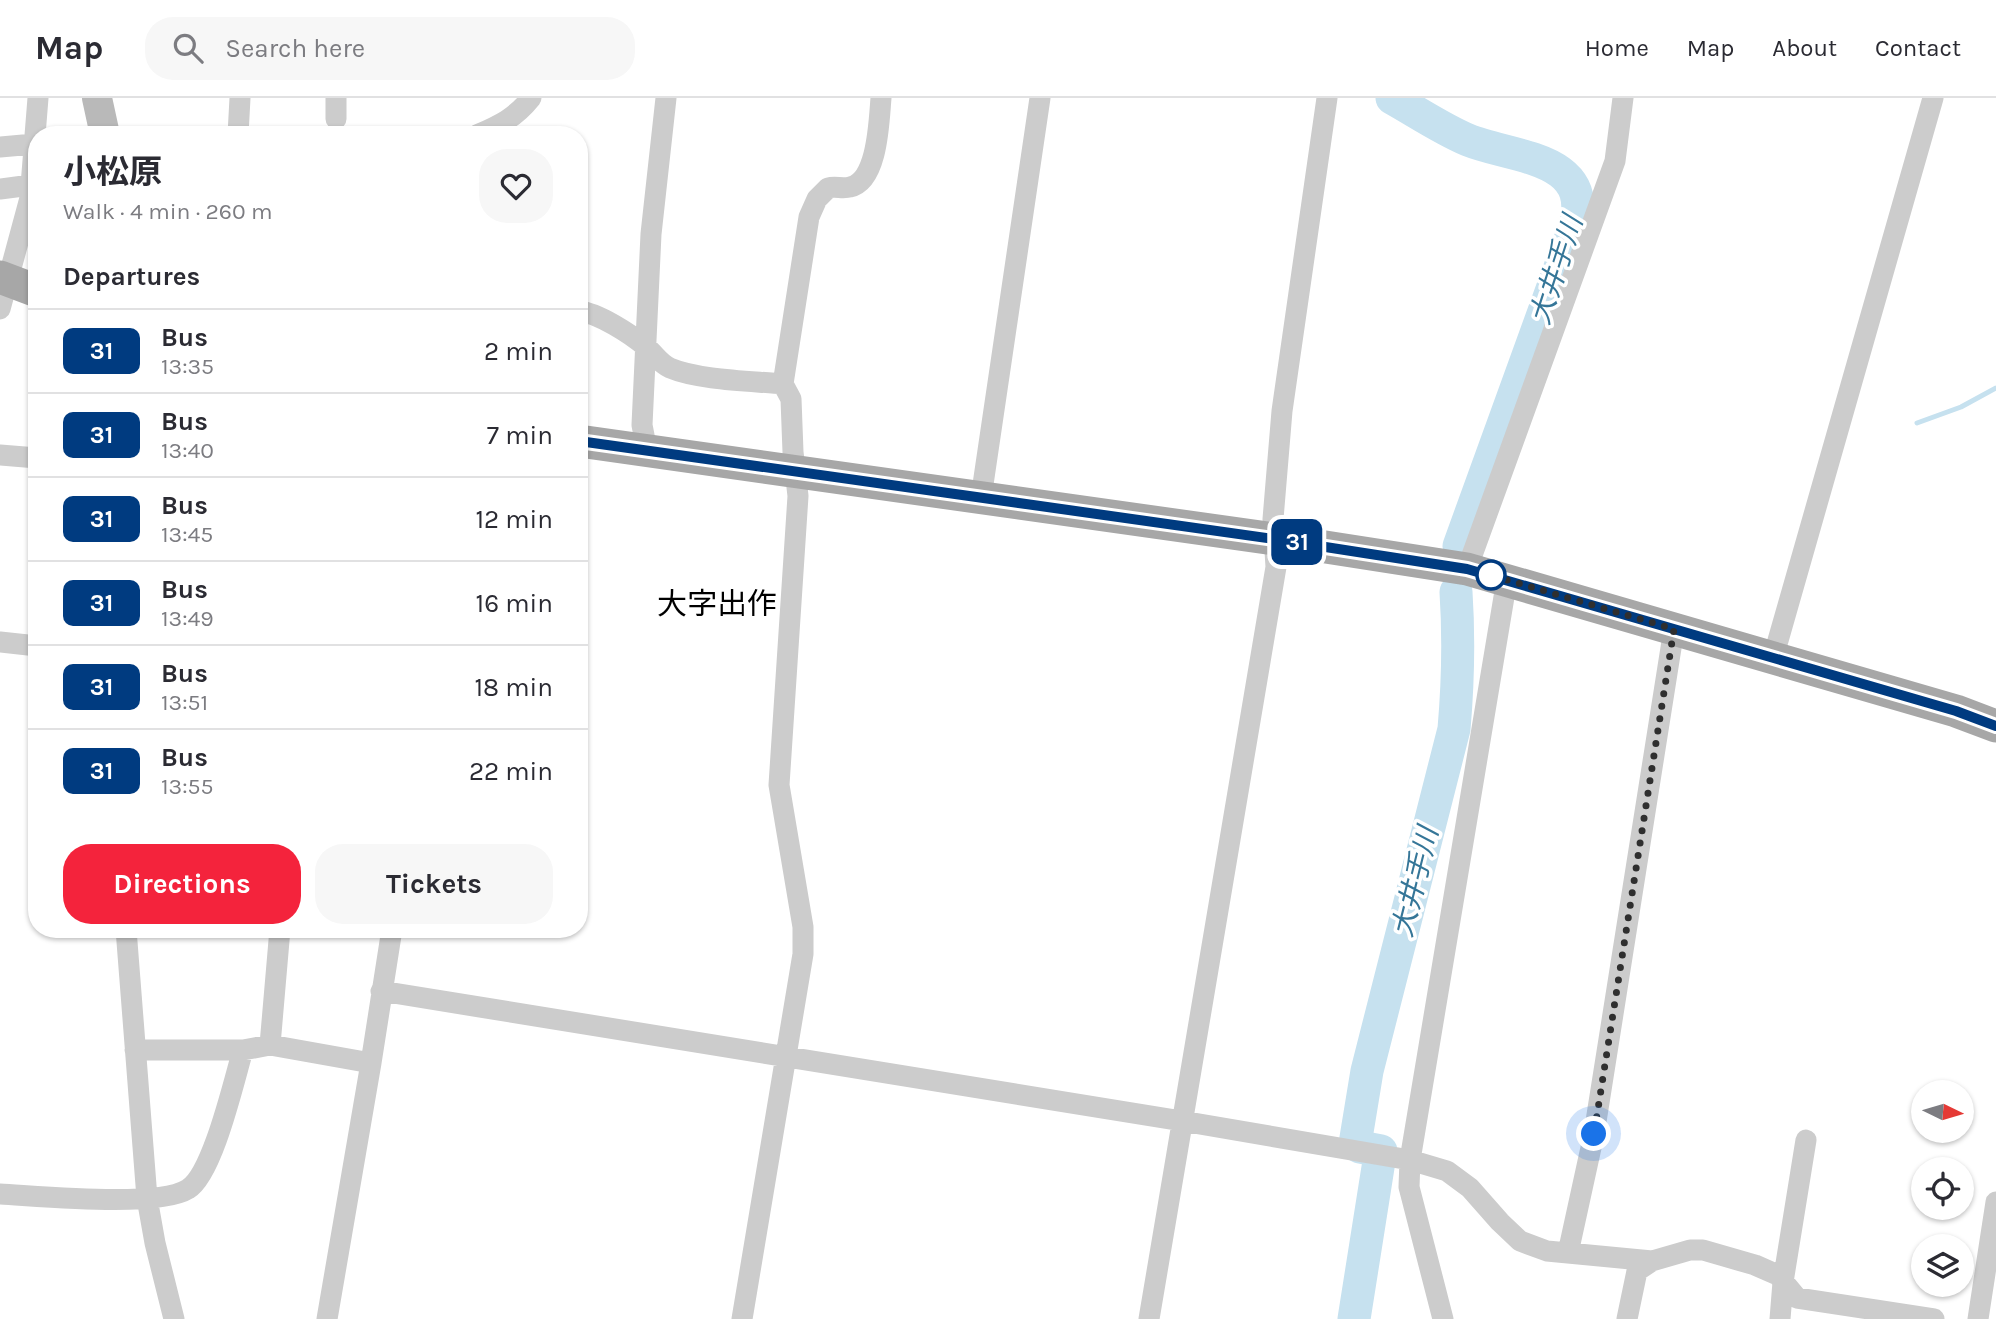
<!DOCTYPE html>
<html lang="en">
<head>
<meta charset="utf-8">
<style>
	body { margin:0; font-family:Karla,"Noto Sans JP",sans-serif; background:#f7f7f7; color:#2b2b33; height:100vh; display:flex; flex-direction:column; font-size:26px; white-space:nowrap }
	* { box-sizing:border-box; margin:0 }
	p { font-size:23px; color:#7c7c81 }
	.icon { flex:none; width:38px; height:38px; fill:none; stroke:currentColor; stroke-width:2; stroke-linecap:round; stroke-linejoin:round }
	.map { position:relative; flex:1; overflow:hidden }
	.panel { position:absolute; left:28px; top:28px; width:560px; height:812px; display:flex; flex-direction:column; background:#fff; border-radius:28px; box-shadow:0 2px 5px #0004 }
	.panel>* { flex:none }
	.badge { padding:0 14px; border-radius:10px; font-size:24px; line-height:46px }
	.needle { width:46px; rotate:95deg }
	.fabs { position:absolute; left:1911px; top:982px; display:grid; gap:14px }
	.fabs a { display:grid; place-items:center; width:63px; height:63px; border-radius:50%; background:#fff; box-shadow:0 2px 5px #0004; font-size:35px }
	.you { position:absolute; width:35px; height:35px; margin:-18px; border:5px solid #fff; border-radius:50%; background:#1a73e8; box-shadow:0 0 0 10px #1a73e833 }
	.map>.badge { position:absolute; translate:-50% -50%; box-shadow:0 0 0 4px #fff }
	h2 { padding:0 35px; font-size:26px; line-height:63px }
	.round { display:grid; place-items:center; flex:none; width:74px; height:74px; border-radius:28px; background:#f7f7f7 }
	.overview { display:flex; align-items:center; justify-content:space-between; height:119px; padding:0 35px }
	h1 { font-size:33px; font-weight:700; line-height:52px }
	.action { display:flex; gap:14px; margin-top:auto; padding:14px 35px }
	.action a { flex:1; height:80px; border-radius:28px; background:#f4233c; color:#fff; font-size:28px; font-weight:700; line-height:80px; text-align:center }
	.action a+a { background:#f7f7f7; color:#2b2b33 }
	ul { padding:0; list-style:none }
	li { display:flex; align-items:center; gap:21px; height:84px; padding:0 35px; border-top:2px solid #e1e1e2 }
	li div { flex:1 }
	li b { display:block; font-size:26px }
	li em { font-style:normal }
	li .badge { min-width:77px; font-weight:700; text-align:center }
	header { display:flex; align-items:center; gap:42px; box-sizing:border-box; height:98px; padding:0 35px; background:#fff; border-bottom:2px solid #e1e1e2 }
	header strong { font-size:33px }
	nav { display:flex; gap:38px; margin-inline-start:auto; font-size:24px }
	.search { width:490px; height:63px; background:#f7f7f7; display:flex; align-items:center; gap:18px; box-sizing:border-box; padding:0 24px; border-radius:28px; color:#7c7c81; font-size:26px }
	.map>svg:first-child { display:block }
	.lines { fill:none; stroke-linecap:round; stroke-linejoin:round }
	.stream { stroke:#c6e1ef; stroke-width:5 }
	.river { stroke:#c6e1ef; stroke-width:33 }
	.minor { stroke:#ccc; stroke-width:21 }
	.secondary { stroke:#b9b9b9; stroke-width:30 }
	.primary { stroke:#a7a7a7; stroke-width:33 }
	.line-casing { stroke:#fff; stroke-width:16 }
	.line { stroke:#003b80; stroke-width:10 }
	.walk { stroke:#2f2f2f; stroke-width:7; stroke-dasharray:0 12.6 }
	.stop-dot { fill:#fff; stroke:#003b80; stroke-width:3.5 }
	.labels { text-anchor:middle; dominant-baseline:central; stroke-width:7; stroke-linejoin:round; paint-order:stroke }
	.water-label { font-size:28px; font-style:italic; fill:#357698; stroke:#fff }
	.quarter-label { font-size:30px; fill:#000; stroke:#fff }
</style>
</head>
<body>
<header>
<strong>Map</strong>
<div class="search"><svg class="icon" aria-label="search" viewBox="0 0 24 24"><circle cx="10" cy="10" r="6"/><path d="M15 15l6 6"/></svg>Search here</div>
<nav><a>Home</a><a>Map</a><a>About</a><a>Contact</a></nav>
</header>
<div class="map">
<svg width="1996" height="1221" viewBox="0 0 1996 1221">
	<rect width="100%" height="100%" fill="#fff"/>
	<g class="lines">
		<path class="stream" d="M 1917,325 L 1961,309 L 1996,290"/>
		<path class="river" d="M 1392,0 C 1417,14 1442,31 1468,42 C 1512,60 1594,58 1575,128 L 1459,448
			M 1381,1053 L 1360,1049 L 1355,1046 L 1367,973 L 1454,631 C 1458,585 1459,540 1456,494
			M 1354,1221 L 1379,1063"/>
		<path class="minor" d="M 336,0 L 336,21
			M 238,37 L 240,0
			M 477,37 C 500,27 515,20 531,0
			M 0,49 L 34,46
			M 0,91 L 31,87
			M 0,211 L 30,100 L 38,0
			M 579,213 C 598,215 631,236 646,249 C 655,256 659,265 670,270 C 698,282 752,283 783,286
			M 647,353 L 642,327 L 651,136 L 666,0
			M 0,357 L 37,360
			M 981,400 L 1040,0
			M 1467,471 L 1615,63 L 1623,0
			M 0,544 L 37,548
			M 1773,560 L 1933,0
			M 126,831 L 147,1100 L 155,1145 L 174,1221
			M 381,893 L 1182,1023 L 1410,1062 L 1447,1073 L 1470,1090 L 1500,1124 L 1520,1143 L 1547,1153 L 1652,1163 L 1690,1152 L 1703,1152 L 1755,1167 L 1778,1177 L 1797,1200 L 1934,1221
			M 270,947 L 280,831
			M 135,952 L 243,952
			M 0,1096 C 39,1098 158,1110 188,1091 C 213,1076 234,982 243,952 L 270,947 L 371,965
			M 1568,1155 L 1594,1036 L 1674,531
			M 327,1221 L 371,965 L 392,831
			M 742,1221 L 803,856 L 803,829 L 779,687 L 798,398 L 793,354 L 791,301 L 783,286 L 809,119 L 817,101 L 828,90 C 835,88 843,91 850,89 C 878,83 879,22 881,0
			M 1149,1221 L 1276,469 L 1273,421 L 1282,313 L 1327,0
			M 1443,1221 L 1409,1089 L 1410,1062 L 1507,481
			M 1627,1221 L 1637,1173 L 1652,1163
			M 1780,1221 L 1783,1184 L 1806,1042
			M 1978,1221 L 1996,1104"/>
		<path class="secondary" d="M 97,0 L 105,37"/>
		<path class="primary" d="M 0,179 L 37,193
			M 579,343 L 1274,441 L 1467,471 L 1956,613 L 1996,628"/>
	</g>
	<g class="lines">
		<g class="line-casing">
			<path id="line" d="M 579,343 L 1274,441 L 1467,471 L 1956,613 L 1996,628"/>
		</g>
		<use href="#line" class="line"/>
		<path class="walk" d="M 1491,477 L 1487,476 L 1674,531 L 1594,1036"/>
	</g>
	<circle class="stop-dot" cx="1491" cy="477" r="14"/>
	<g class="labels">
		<g class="water-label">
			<text transform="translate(1556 172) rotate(-72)">大井手川</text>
			<text transform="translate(1415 784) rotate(-76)">大井手川</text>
		</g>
		<g class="quarter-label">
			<text x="717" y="506">大字出作</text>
		</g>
	</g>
</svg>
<div class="fabs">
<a><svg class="needle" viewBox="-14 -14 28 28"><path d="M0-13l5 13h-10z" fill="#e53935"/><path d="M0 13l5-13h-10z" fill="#7c7c81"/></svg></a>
<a><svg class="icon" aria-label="locate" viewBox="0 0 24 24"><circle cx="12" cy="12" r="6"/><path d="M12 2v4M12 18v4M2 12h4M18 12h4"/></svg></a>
<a><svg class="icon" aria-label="layers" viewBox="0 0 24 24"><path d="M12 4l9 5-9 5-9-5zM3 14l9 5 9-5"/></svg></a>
</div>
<div class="you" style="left:1594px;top:1036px"></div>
<b class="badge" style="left:1297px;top:444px;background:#003b80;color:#fff">31</b>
<section class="panel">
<div class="overview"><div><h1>小松原</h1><p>Walk · 4 min · 260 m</p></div><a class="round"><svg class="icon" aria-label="heart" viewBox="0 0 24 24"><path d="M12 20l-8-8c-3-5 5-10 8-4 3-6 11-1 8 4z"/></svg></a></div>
<h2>Departures</h2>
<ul>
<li><span class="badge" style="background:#003b80;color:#fff">31</span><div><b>Bus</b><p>13:35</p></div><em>2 min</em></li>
<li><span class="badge" style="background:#003b80;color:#fff">31</span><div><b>Bus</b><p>13:40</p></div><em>7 min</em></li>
<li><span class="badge" style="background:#003b80;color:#fff">31</span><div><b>Bus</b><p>13:45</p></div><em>12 min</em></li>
<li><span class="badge" style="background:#003b80;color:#fff">31</span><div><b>Bus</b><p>13:49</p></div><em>16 min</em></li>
<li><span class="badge" style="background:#003b80;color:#fff">31</span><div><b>Bus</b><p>13:51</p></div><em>18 min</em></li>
<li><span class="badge" style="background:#003b80;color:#fff">31</span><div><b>Bus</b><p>13:55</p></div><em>22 min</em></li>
</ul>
<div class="action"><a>Directions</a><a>Tickets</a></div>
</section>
</div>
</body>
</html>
